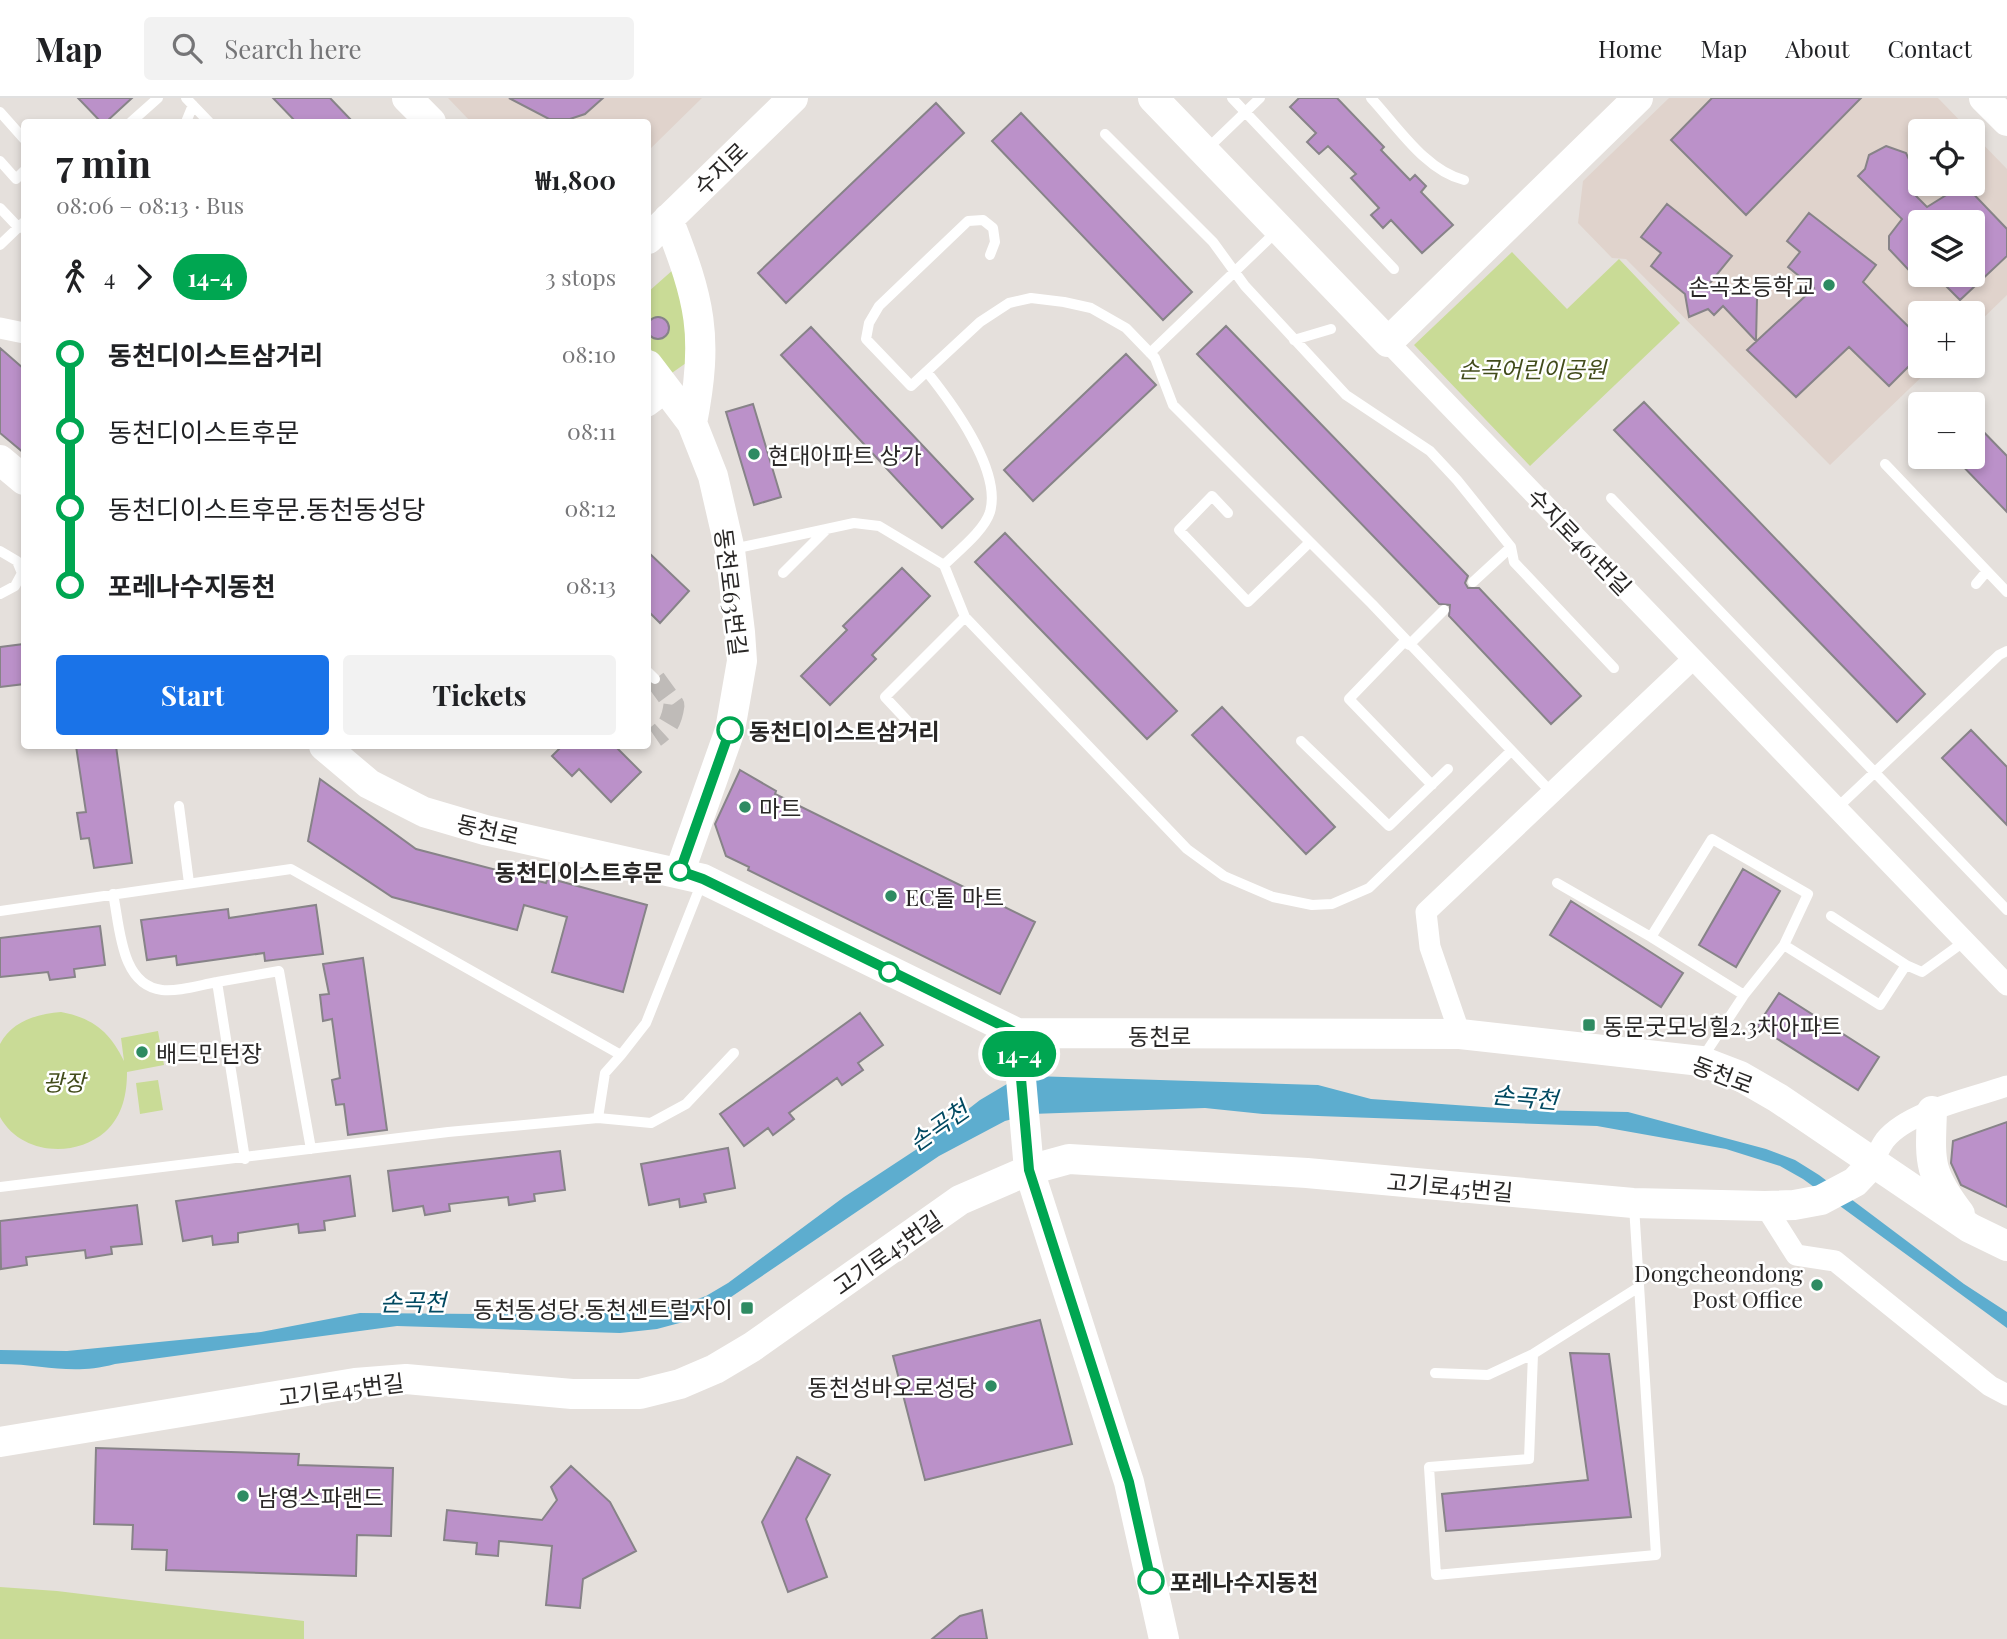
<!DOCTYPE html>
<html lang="en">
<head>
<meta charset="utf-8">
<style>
	body { margin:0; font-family:"Playfair Display","Noto Sans KR",serif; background:#f2f2f2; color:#202124; height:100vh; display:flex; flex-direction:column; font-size:26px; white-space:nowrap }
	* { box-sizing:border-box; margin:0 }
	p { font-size:23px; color:#757577 }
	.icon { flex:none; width:38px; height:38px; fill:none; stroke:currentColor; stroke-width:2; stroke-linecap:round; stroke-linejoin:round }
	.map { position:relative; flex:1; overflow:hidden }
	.drawer { position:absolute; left:21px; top:21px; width:630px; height:630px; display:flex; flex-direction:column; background:#fff; border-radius:7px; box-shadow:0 4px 10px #0003 }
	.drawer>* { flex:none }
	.badge { padding:0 14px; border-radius:23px; font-size:24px; line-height:46px }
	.controls { position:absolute; left:1908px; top:21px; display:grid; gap:14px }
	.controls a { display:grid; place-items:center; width:77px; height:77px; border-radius:7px; background:#fff; box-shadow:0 4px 10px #0003; font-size:35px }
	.map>.badge { position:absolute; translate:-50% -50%; box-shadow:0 0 0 4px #fff }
	.legs { display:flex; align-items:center; gap:10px; height:77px; padding:0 35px; font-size:23px }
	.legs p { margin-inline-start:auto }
	.head { display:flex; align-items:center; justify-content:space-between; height:119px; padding:0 35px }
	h1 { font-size:38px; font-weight:700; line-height:52px }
	.primary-button { display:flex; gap:14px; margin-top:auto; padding:14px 35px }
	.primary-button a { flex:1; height:80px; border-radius:7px; background:#1a73e8; color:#fff; font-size:28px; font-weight:700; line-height:80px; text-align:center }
	.primary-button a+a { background:#f2f2f2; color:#202124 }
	ul { padding:0 35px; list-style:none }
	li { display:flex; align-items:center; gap:24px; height:77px; font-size:26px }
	li i { display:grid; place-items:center; width:10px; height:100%; margin:0 9px; background:currentColor }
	li i::after { content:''; width:18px; height:18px; margin:-9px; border:5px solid; border-radius:50%; background:#fff }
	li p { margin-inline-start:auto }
	li:first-child i { background:linear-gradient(#0000 50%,currentColor 0) }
	li:last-child i { background:linear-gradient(currentColor 50%,#0000 0) }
	header { display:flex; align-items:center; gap:42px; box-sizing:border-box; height:98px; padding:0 35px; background:#fff; border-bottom:2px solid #e0e0e0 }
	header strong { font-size:33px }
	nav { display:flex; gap:38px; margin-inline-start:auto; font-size:24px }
	.search { width:490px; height:63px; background:#f2f2f2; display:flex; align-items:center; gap:18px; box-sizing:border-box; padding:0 24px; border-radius:7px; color:#757577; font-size:26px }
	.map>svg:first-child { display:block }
	.built { fill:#e0d3cc; fill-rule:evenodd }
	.green { fill:#c9db96 }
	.water { fill:#5dadcf }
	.building { fill:#bb91c9; stroke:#878388; stroke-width:2 }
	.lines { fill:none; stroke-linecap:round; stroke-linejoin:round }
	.street-tunnel { stroke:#bfbbb8; stroke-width:21; stroke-dasharray:21 10; stroke-linecap:butt }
	.lane { stroke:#fff; stroke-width:10 }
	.street { stroke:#fff; stroke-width:21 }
	.secondary { stroke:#fff; stroke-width:30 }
	.line-1-casing { stroke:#fff; stroke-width:16 }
	.line-1 { stroke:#00a651; stroke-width:10 }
	.poi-dot { fill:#2e8b62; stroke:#fff; stroke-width:2.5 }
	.stop-1-dot { fill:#fff; stroke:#00a651; stroke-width:3.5 }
	.labels { text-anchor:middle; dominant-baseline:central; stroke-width:5; stroke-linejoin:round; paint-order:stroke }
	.street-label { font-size:23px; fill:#292726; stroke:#fff }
	.poi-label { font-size:23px; fill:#292726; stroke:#fff; text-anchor:start }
	.park-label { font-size:23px; font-style:italic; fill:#424c1b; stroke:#fff }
	.stop-label { font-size:23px; font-weight:bold; fill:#292726; stroke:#fff; text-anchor:start }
	.water-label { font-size:24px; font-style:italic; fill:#014961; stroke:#fff }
</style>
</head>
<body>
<header>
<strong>Map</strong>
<div class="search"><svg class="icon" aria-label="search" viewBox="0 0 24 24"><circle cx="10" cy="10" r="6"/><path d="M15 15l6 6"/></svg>Search here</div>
<nav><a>Home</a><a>Map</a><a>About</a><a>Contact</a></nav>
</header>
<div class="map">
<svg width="2007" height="1541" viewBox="0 0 2007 1541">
	<rect width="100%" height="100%" fill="#e5e0dc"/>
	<path class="built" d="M 448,0 L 702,0 L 648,53 L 648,24 L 471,24 Z
		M 1669,0 L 1938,0 L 1970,33 L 1920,33 L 1920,86 L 1972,86 L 1972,35 L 2007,71 L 2007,197 L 1972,231 L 1972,215 L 1920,215 L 1920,268 L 1933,268 L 1830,367 L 1626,161 L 1612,160 L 1578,125 L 1583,83 ZM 1920,124 L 1972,124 L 1972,177 L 1920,177 Z"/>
	<path class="green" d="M 1512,154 L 1567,211 L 1619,161 L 1680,225 L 1530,368 L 1414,247 Z
		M 674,171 L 685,200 L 686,265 L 669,277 L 648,247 L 648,194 Z
		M 61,914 C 93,920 110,934 124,963 L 121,940 L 158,933 L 164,967 L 127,974 C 127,995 123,1018 105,1034 C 75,1060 21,1057 0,1019 L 0,946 C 12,923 37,916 61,914 Z
		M 158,982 L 163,1012 L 140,1016 L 136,985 Z
		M 0,1489 L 57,1493 L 304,1523 L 304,1541 L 0,1541 Z"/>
	<path class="water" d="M 1032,978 L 1318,987 L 1371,1001 L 1527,1012 L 1628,1014 L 1766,1051 L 1795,1062 L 1819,1077 L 1964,1186 L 2007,1214 L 2007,1230 L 1803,1081 L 1780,1068 L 1726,1051 L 1597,1028 L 1263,1016 L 1205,1010 L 1031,1016 L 1005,1023 L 939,1058 L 731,1199 L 683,1224 L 657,1231 L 620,1235 L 397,1228 L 115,1266 C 70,1278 45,1266 0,1266 L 0,1252 L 67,1253 L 261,1234 L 360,1215 L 580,1217 L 678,1208 L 706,1198 L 728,1185 L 844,1099 L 917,1051 L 980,1002 L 1007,986 Z"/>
	<path class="building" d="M 78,0 L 132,0 L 106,24 L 101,24 Z
		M 273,0 L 330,0 L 353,24 L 296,24 Z
		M 509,0 L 603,0 L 585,16 L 570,21 L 549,21 Z
		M 1299,0 L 1337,0 L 1384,49 L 1381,52 L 1410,82 L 1415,77 L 1426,88 L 1421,94 L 1453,127 L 1422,155 L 1391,122 L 1383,130 L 1371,117 L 1379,110 L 1351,80 L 1356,76 L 1328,48 L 1319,56 L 1307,44 L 1316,35 L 1290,9 Z
		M 1712,0 L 1861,0 L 1746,117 L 1671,42 Z
		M 936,5 L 964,35 L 786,205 L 758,175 Z
		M 1021,15 L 1192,194 L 1163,222 L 992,43 Z
		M 1886,48 L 1906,55 L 1913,70 L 1910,92 L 1927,109 L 1964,86 L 2007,131 L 2007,158 L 1960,202 L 1935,177 L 1972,177 L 1972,124 L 1920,124 L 1920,184 L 1889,151 L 1889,138 L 1902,121 L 1858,78 L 1865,71 L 1869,57 Z
		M 1667,106 L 1732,158 L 1705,191 L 1748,192 L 1754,195 L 1757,201 L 1756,243 L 1723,208 L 1714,217 L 1708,211 L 1689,219 L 1685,196 L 1651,168 L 1661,155 L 1641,139 Z
		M 1809,115 L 1876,167 L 1863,184 L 1920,240 L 1920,257 L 1889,288 L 1849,249 L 1796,299 L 1747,252 L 1814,190 L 1788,169 L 1800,154 L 1787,143 Z
		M647 230a11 11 0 1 1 22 0a11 11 0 1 1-22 0Z
		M 1226,228 L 1468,478 L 1465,485 L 1468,490 L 1479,490 L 1581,598 L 1551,626 L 1449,518 L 1450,507 L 1439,506 L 1197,256 Z
		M 811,229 L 973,401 L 942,430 L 781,257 Z
		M 0,250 L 24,271 L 24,355 L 0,335 Z
		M 1126,256 L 1156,287 L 1033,403 L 1004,372 Z
		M 1644,304 L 1925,596 L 1897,624 L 1614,332 Z
		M 753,306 L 781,399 L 754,407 L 726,314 Z
		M 1972,322 L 2007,358 L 2007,414 L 1954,359 L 1972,359 Z
		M 1005,435 L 1177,613 L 1147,641 L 975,464 Z
		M 648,454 L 689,493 L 660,525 L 648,513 Z
		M 902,470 L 930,498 L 872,557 L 876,561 L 830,607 L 801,578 L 847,532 L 843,528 Z
		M 24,546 L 24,586 L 0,589 L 0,549 Z
		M 1222,609 L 1335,729 L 1306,756 L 1192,637 Z
		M 1971,632 L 2007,669 L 2007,727 L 1942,660 Z
		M 76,648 L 116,648 L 132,765 L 94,770 L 89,740 L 81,741 L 77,715 L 86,714 Z
		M 562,648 L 615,648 L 641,674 L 611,704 L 579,671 L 572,678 L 552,658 Z
		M 740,672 L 776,693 L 775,696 L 1035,824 L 1000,896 L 748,772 L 749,769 L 726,758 L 715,726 Z
		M 320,681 L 416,751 L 546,785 L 548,780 L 647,807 L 623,894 L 552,874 L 567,819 L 524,807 L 517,832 L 392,799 L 308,743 Z
		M 1743,771 L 1780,793 L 1736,869 L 1699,847 Z
		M 1571,803 L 1683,875 L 1661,909 L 1550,837 Z
		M 316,807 L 323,856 L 265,863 L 264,855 L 177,867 L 176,858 L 147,862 L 141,822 L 228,811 L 229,820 Z
		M 100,828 L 105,867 L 74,871 L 75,879 L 50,882 L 48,874 L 0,879 L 0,840 Z
		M 363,860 L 387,1032 L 348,1037 L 344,1006 L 336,1007 L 332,982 L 340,980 L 332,921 L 323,923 L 320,897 L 329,896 L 323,866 Z
		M 1779,895 L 1879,959 L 1858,992 L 1757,928 Z
		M 860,915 L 883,947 L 858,965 L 863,972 L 842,987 L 837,980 L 789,1015 L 794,1021 L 773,1037 L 768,1030 L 744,1048 L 720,1016 Z
		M 2007,1024 L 2007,1109 L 1961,1087 L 1951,1065 L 1953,1043 Z
		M 728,1050 L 735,1090 L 704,1096 L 706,1104 L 680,1109 L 679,1101 L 649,1107 L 641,1066 Z
		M 560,1053 L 565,1092 L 534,1096 L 535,1103 L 509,1107 L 508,1099 L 449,1106 L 450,1113 L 425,1117 L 423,1108 L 393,1113 L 388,1073 Z
		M 350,1078 L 355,1118 L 324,1123 L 325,1132 L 299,1135 L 298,1126 L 238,1135 L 238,1144 L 213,1147 L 212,1138 L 183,1143 L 176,1103 Z
		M 137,1107 L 142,1146 L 111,1149 L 112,1156 L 86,1160 L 85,1152 L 26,1159 L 27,1167 L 1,1171 L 0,1123 Z
		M 1040,1222 L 1072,1346 L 925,1382 L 893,1258 Z
		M 1570,1255 L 1609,1256 L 1631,1419 L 1446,1433 L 1442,1396 L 1588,1382 Z
		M 96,1350 L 299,1356 L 298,1367 L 393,1370 L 391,1438 L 357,1437 L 356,1478 L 166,1472 L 167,1452 L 132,1451 L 133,1427 L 94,1426 Z
		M 797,1359 L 830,1377 L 806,1421 L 827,1479 L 788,1494 L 762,1424 Z
		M 571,1368 L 610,1404 L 636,1453 L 583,1481 L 580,1510 L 546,1507 L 552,1448 L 499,1443 L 498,1458 L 476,1456 L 477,1445 L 444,1442 L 447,1412 L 542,1422 L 557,1402 L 551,1389 Z
		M 982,1512 L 987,1541 L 932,1541 L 960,1518 Z"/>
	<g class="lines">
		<path class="street-tunnel" d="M 655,581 L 674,607 C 672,622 668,630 655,639"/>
		<path class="lane" d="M 186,0 L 209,24
			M 1232,0 L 1394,171
			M 1371,0 C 1397,28 1426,73 1464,82
			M 0,14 L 24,41
			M 131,24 L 158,0
			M 186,24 L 193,7
			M 1105,36 L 1213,144 L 1245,188 L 1346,297 L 1430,353 L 1457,382 L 1511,449 L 1514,464 L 1614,570
			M 1206,52 L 1260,0
			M 0,63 L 16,81 L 24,73
			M 0,110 L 19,130
			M 0,147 L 24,124
			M 990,157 L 995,144 L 993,130 L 983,122 L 968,123 L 879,208 L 869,225 L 866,241 L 911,288 L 980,224 L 1009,205 L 1031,200 L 1064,204 L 1091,210 L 1126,230 L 1155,260 L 1173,307 L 1372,506 L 1551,694
			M 1294,242 L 1331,231
			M 1150,255 L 1277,133
			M 927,274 C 951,304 1002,372 990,414 C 984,433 958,453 944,467
			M 1885,366 L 2007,494
			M 1611,400 L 2007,812
			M 1228,415 L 1212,398 L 1179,432 L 1248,504 L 1310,444
			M 733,451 L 854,425 L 879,428 L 944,467 L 965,519 L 1187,751 L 1224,778 L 1273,799 L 1312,807 L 1332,806 L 1369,790 L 1510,654
			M 0,453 L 17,463 L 22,475 L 15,488 L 0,496
			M 783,475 L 827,431
			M 1473,484 L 1511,449
			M 1976,486 L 1987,473
			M 1405,543 L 1349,601 L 1432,687
			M 1409,547 L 1444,512
			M 648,574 L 655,581
			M 915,631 L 885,599 L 965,519
			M 1301,643 L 1389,728 L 1448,671
			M 179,708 L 189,785
			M 1837,710 L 1999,557 L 2007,553
			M 1557,785 L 1651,839
			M 113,796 C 120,828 120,887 162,892 C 178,894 200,887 217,884 L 245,1061
			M 0,813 L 291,771 L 621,957 L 646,925 L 702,784
			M 1831,818 L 1906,867
			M 217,884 L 279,873 L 311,1051
			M 1744,897 L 1651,839 L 1712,741 L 1808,796 L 1784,847
			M 1701,962 L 1744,897 L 1784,847 L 1880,907 L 1906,867 L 1922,874 L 1965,843
			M 598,1020 L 651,1025 L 686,1006 L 734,955
			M 0,1089 L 448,1034 L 598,1020 L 605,975 L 621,957
			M 1533,1256 L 1529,1361 L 1429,1369 L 1436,1477 L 1656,1457 L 1634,1108
			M 1435,1275 L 1488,1277 L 1533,1256 L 1639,1189"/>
		<path class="street" d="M 0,230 L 24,235
			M 1388,244 L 2007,887
			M 648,308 L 668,293
			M 1460,936 L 1430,849 L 1426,814 L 1693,561
			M 1872,1066 C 1876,1058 1880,1049 1885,1042 C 1908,1013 1973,1000 2007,988
			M 1765,1108 L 1796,1157 L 1835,1163 L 1990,1288 L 2007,1297"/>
		<path class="secondary" d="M 407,0 L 431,24
			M 1153,0 L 1388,244 L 1638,0
			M 1984,0 L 2007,23
			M 668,121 C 700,202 709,238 692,325
			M 648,141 L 793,0
			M 648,267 L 692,325 L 713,378 L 730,452 L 740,534 L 742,563 L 730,632 L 680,773
			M 0,362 L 24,382
			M 324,648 L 369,686 L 424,714 L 485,732 L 703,781 L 1017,935 L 1460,936 L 1701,963 L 1740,978 L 1778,1000 L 1970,1130 L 2007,1148
			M 1017,935 L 1029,1072 L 1129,1384 L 1164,1541
			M 1932,1013 C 1930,1065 1928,1074 1960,1116
			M 0,1344 L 355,1285 L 406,1281 L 572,1296 L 640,1296 L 680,1286 L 715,1271 L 752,1249 L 960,1102 L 1029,1072 L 1069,1061 L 1307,1075 L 1633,1105 L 1765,1108 L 1794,1107 L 1821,1102 L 1855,1084 L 1872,1066"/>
	</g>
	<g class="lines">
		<g class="line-1-casing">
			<path id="line-1" d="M 730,632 L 680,773 L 703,781 L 1017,935 L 1029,1072 L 1129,1384 L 1151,1483"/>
		</g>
		<use href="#line-1" class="line-1"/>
	</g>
	<g class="poi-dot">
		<circle cx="1829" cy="187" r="7"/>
		<circle cx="754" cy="356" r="7"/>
		<circle cx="745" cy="709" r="7"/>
		<circle cx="891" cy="798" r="7"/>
		<rect x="1582" y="920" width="14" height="14" rx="3.5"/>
		<circle cx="142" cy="954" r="7"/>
		<circle cx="1817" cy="1187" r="7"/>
		<rect x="740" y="1203" width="14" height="14" rx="3.5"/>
		<circle cx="991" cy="1288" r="7"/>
		<circle cx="243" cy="1398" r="7"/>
	</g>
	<g class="stop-1-dot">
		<circle cx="730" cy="632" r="12"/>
		<circle cx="680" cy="773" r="9"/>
		<circle cx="889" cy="874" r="9"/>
		<circle cx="1151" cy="1483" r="12"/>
	</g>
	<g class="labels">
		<g class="street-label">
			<text transform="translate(720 70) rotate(-44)">수지로</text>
			<text transform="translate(1580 443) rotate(46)">수지로461번길</text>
			<text transform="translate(732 494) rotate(83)">동천로63번길</text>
			<text transform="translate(488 731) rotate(13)">동천로</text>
			<text x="1160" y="937">동천로</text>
			<text transform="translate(1723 976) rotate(21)">동천로</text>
			<text transform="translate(1450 1088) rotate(5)">고기로45번길</text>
			<text transform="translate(887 1154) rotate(-35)">고기로45번길</text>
			<text transform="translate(341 1291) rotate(-7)">고기로45번길</text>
		</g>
		<g class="poi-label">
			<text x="1815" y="187" text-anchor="end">손곡초등학교</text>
			<text x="768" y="356">현대아파트 상가</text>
			<text x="759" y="709">마트</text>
			<text x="905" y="798">EC돌 마트</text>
			<text x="1603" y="927">동문굿모닝힐2.3차아파트</text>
			<text x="156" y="954">배드민턴장</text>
			<text x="1803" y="1174" text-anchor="end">Dongcheondong<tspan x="1803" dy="26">Post Office</tspan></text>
			<text x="733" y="1210" text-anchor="end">동천동성당.동천센트럴자이</text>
			<text x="977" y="1288" text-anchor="end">동천성바오로성당</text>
			<text x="257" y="1398">남영스파랜드</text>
		</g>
		<g class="park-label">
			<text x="1532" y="270">손곡어린이공원</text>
			<text x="64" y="983">광장</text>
		</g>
		<g class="stop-label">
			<text x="749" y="632">동천디이스트삼거리</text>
			<text x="664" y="773" text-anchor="end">동천디이스트후문</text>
			<text x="1170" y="1483">포레나수지동천</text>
		</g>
		<g class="water-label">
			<text transform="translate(1525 998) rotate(5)">손곡천</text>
			<text transform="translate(938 1027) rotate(-35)">손곡천</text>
			<text x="413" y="1203">손곡천</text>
		</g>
	</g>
</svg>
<div class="controls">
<a><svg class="icon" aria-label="locate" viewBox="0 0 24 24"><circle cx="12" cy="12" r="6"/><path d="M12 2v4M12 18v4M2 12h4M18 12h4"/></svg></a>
<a><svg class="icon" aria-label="layers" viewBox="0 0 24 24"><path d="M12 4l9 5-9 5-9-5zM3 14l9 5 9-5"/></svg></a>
<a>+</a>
<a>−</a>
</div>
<b class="badge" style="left:1019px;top:956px;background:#00a651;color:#fff">14-4</b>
<section class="drawer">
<div class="head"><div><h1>7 min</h1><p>08:06 – 08:13 · Bus</p></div><b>₩1,800</b></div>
<div class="legs"><svg class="icon" aria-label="walk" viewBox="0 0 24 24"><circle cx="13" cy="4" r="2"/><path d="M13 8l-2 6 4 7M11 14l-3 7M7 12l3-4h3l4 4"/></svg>4<svg class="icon" aria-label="forward" viewBox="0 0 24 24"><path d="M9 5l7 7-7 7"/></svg><b class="badge" style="background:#00a651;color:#fff">14-4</b><p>3 stops</p></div>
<ul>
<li><i style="color:#00a651"></i><b>동천디이스트삼거리</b><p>08:10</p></li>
<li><i style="color:#00a651"></i><span>동천디이스트후문</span><p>08:11</p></li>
<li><i style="color:#00a651"></i><span>동천디이스트후문.동천동성당</span><p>08:12</p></li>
<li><i style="color:#00a651"></i><b>포레나수지동천</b><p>08:13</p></li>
</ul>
<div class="primary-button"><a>Start</a><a>Tickets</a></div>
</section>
</div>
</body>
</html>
